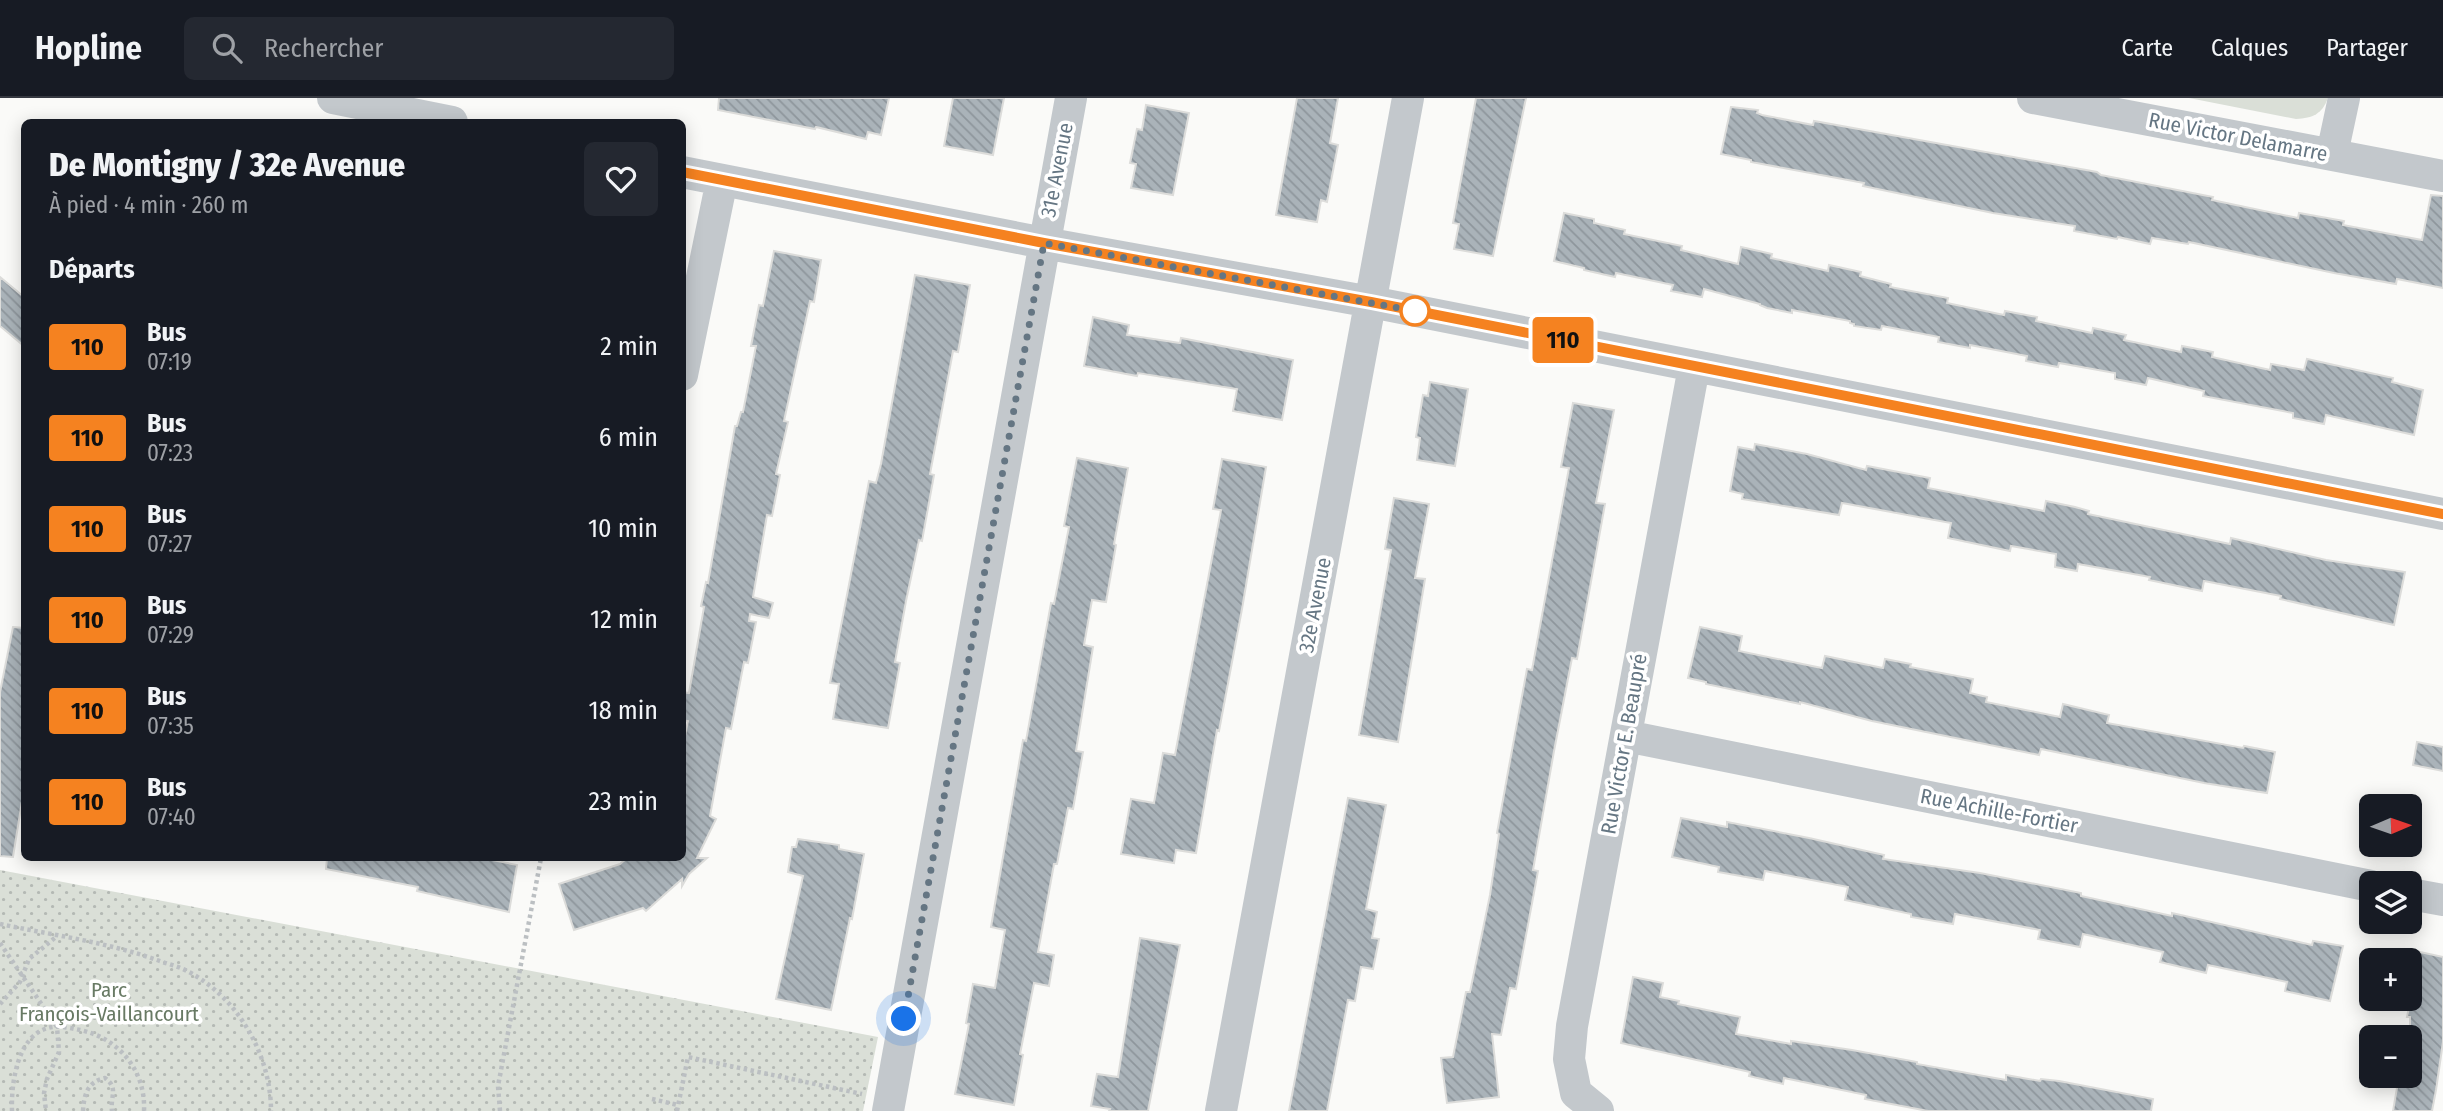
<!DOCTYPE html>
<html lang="fr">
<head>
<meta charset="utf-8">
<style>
	body { margin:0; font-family:"Fira Sans Condensed",sans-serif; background:#242831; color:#f1f3f6; height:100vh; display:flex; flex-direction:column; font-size:26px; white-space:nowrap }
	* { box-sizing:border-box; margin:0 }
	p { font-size:23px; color:#9ea1a6 }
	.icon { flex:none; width:38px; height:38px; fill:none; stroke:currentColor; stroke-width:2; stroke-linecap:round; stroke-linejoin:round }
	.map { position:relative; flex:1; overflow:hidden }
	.drawer { position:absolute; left:21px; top:21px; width:665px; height:742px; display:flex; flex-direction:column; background:#171b24; border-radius:10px; box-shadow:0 4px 18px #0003 }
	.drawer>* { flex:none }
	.badge { padding:0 14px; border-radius:5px; font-size:24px; line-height:46px }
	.needle { width:46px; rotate:88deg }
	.tools { position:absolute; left:2359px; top:696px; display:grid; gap:14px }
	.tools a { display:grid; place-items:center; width:63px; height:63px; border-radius:10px; background:#171b24; box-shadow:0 4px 18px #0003; font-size:35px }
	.you { position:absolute; width:35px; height:35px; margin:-18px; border:5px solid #fff; border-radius:50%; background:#1a73e8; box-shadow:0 0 0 10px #1a73e833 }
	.map>.badge { position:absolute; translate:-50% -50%; box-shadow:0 0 0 4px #fff }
	h2 { padding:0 28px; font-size:26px; line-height:63px }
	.round { display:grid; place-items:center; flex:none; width:74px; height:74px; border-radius:10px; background:#242831 }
	.head { display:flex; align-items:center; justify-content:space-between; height:119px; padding:0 28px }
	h1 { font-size:33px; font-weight:800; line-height:52px }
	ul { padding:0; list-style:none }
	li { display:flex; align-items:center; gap:21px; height:91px; padding:0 28px }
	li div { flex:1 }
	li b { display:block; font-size:26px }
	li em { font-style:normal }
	li .badge { min-width:77px; font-weight:700; text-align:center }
	header { display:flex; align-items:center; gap:42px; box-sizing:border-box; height:98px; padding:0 35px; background:#171b24; border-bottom:2px solid #363941 }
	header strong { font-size:33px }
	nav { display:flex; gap:38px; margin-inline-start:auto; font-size:24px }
	.search { width:490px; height:63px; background:#242831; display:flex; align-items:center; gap:18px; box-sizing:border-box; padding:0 24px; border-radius:10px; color:#9ea1a6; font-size:26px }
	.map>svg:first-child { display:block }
	.grass { fill:#dadfd7 }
	.park { fill:url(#park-dots) }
	.building { fill:url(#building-back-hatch); stroke:#dcdcda; stroke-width:2 }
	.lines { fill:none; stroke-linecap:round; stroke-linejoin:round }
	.path { stroke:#bbbfc2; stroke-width:4.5; stroke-dasharray:3.5 3.5; stroke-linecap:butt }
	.minor { stroke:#c3c8cc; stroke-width:32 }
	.line-casing { stroke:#fff; stroke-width:16 }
	.line { stroke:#f58220; stroke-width:10 }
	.walk { stroke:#657683; stroke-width:7; stroke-dasharray:0 12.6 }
	.stop-dot { fill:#fff; stroke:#f58220; stroke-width:3.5 }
	.labels { text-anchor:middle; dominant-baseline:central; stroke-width:7; stroke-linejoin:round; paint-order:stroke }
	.street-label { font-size:21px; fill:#657683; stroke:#fff }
	.park-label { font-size:21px; fill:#687a64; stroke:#fff }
</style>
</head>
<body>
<header>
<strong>Hopline</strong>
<div class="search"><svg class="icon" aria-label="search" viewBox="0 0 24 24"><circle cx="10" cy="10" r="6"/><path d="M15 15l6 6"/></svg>Rechercher</div>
<nav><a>Carte</a><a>Calques</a><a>Partager</a></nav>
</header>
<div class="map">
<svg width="2443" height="1013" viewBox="0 0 2443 1013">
	<defs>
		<pattern id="park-dots" width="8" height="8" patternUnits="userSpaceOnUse" patternTransform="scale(1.75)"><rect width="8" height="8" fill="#dadfd7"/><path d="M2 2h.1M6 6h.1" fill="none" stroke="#b4b9b4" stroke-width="1.8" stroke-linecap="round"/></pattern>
		<pattern id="building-back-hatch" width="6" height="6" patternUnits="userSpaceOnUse" patternTransform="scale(1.75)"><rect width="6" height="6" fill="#aab3b9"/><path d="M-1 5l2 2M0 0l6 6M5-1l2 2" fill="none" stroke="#8e969c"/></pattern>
	</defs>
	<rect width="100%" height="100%" fill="#fafaf8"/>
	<path class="grass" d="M 2189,0 L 2328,0 C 2322,16 2313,20 2296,21 Z"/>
	<path class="park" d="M 0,772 L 878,939 L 863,1013 L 0,1013 Z"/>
	<path class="building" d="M 719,0 L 889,0 L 881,37 L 868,34 L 866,41 L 816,29 L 815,31 L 718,12 Z
		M 953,0 L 1004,0 L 993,57 L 944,48 Z
		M 1297,0 L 1338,0 L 1330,45 L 1338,47 L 1327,104 L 1321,102 L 1317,124 L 1276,117 Z
		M 1476,0 L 1526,0 L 1493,158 L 1454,151 L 1459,126 L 1453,125 Z
		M 1146,7 L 1189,15 L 1173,97 L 1131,90 L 1136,66 L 1130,65 L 1137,31 L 1142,32 Z
		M 1731,9 L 1758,12 L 1757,15 L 1762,17 L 1813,27 L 1814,23 L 2097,74 L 2101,77 L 2213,99 L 2212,102 L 2298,120 L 2299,115 L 2344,123 L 2343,127 L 2422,142 L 2431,97 L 2443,98 L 2443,190 L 2397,181 L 2396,186 L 2334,175 L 2189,144 L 2188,146 L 2152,140 L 2150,146 L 2118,139 L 2117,141 L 2074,133 L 2075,128 L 1993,115 L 1863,88 L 1864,85 L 1751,64 L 1751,62 L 1721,56 Z
		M 1564,115 L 1594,121 L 1594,125 L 1625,132 L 1624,136 L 1682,148 L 1681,152 L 1738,166 L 1741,149 L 1772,156 L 1771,160 L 1828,173 L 1829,167 L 1861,174 L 1860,178 L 1891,186 L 1890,189 L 1948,200 L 1947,205 L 2004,217 L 2005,213 L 2037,219 L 2036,223 L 2092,235 L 2093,230 L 2126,237 L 2124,242 L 2181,254 L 2182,248 L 2213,254 L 2212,259 L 2270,272 L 2271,266 L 2304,272 L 2307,261 L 2393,280 L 2392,284 L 2423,292 L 2414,337 L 2326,317 L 2324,326 L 2293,320 L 2293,315 L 2203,298 L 2204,293 L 2148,280 L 2146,287 L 2115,281 L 2115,275 L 2059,265 L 2058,269 L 2026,263 L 2027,258 L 1970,247 L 1970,250 L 1938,244 L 1939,239 L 1882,228 L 1881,232 L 1854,228 L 1854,226 L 1850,225 L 1850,223 L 1792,212 L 1792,215 L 1767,210 L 1760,207 L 1760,206 L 1704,191 L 1702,199 L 1671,193 L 1673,187 L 1616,175 L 1615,179 L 1584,172 L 1584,170 L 1554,163 Z
		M 774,153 L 821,162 L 814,204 L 810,203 L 784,323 L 788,324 L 776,376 L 780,377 L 772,418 L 767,417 L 753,499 L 773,505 L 769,520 L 750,516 L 749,523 L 756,524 L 748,565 L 744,564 L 731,631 L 726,630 L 710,718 L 716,721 L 697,760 L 707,760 L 689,776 L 682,788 L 682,781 L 646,813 L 643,810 L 574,832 L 559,786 L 620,766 L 627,760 L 682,760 L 682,652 L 688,623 L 682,622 L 682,594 L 689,595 L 704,509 L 701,508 L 706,484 L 708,485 L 735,328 L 737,328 L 741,314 L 743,314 L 756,248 L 751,248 L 759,207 L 763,208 Z
		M 915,177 L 970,187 L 958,254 L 953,253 L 930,376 L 934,377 L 922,443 L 919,442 L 906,503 L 895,564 L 900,565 L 888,630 L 833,621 L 839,586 L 830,585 L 869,383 L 876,385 L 881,366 Z
		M 0,179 L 24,199 L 24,248 L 0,228 Z
		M 1093,219 L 1129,227 L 1127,237 L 1180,245 L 1181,240 L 1293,262 L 1282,322 L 1233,313 L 1237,291 L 1138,275 L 1137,278 L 1084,268 Z
		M 1430,284 L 1468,291 L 1455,368 L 1417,362 L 1420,340 L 1416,339 L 1423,297 L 1428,298 Z
		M 1573,305 L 1614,312 L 1596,405 L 1605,406 L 1577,561 L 1572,560 L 1554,653 L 1533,772 L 1538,773 L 1516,891 L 1510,890 L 1501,937 L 1492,936 L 1499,999 L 1447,1005 L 1441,960 L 1453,959 L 1466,894 L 1470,894 L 1490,797 L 1499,736 L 1497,735 L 1508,674 L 1527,571 L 1532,572 L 1569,370 L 1561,369 Z
		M 1755,346 L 1807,356 L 1866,372 L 1867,368 L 1930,380 L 1928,390 L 2044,413 L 2046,403 L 2075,409 L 2089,413 L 2088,416 L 2230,446 L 2231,440 L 2326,462 L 2405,474 L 2394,527 L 2280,501 L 2281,498 L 2204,483 L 2202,493 L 2149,482 L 2150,479 L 2078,466 L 2077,473 L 2055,469 L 2056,456 L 2011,448 L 2010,453 L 1948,440 L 1951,425 L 1842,405 L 1839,417 L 1742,401 L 1743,396 L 1730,393 L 1738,349 L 1754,352 Z
		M 1077,360 L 1128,370 L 1114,446 L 1116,447 L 1106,504 L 1092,502 L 1084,547 L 1093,549 L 1076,653 L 1083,654 L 1073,711 L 1068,710 L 1057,766 L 1054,766 L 1038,854 L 1054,857 L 1049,888 L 1034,885 L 1020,956 L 1023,957 L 1014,1007 L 955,996 L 969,926 L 966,925 L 973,886 L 995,890 L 1005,832 L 991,829 L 1023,642 L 1026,643 L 1051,505 L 1054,506 L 1069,429 L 1064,428 Z
		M 1222,361 L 1266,369 L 1242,511 L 1219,633 L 1217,632 L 1196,755 L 1176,752 L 1174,765 L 1121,756 L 1131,701 L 1154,705 L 1163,655 L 1175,657 L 1221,412 L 1213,411 Z
		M 1394,400 L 1429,406 L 1415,480 L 1425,481 L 1398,644 L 1359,637 L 1391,452 L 1385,451 Z
		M 13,529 L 24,530 L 24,691 L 13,759 L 0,758 L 0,594 Z
		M 1700,529 L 1742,538 L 1739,553 L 1822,570 L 1825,558 L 1883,570 L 1885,561 L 1911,566 L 1910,569 L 1973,581 L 1970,595 L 1987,599 L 1986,604 L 2060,619 L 2063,606 L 2109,617 L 2107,625 L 2243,650 L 2244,648 L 2275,654 L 2267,695 L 2204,685 L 2041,651 L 2039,657 L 1872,623 L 1800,604 L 1800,606 L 1706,586 L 1706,584 L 1688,580 Z
		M 2417,644 L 2443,649 L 2443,673 L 2413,667 Z
		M 1348,700 L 1386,707 L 1366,811 L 1377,814 L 1372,840 L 1379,841 L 1373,871 L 1361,869 L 1355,903 L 1348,902 L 1327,1013 L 1289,1013 Z
		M 1681,720 L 1727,729 L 1727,724 L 1809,740 L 1884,757 L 1883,761 L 1980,775 L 2081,795 L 2081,798 L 2172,818 L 2172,815 L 2312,847 L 2313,843 L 2343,848 L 2330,903 L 2285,893 L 2287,884 L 2208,867 L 2206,875 L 2160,864 L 2163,854 L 2083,836 L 2080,849 L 2038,841 L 2040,832 L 1955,816 L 1953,826 L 1911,819 L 1911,816 L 1845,802 L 1848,789 L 1765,773 L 1763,782 L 1718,774 L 1719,769 L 1672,759 Z
		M 798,741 L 839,747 L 839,751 L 864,756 L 852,821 L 850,820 L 831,912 L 776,901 L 803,778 L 788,774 L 792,749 L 796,749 Z
		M 327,760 L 482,760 L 517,767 L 509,814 L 417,793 L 418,789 L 326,771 Z
		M 1140,840 L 1180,847 L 1148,1013 L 1109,1013 L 1110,1011 L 1091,1008 L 1097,976 L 1118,979 Z
		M 2420,854 L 2443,859 L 2443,944 L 2436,992 L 2432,1013 L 2393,1013 L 2399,978 L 2410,978 L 2410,919 L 2407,919 Z
		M 1633,879 L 1663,885 L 1660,899 L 1679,903 L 1678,906 L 1740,919 L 1736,936 L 1791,946 L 1791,943 L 1852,952 L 1917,964 L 1917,966 L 2006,982 L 2006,977 L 2040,983 L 2041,981 L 2059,983 L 2153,1001 L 2151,1013 L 1928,1013 L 1865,1001 L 1866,997 L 1784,980 L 1783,986 L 1749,978 L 1750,974 L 1621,945 Z"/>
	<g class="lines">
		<path class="path" d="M 0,826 C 52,837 106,844 157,862 C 167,866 178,868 187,873 C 238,899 271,957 271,1013
			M 0,845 L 57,929 L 59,954 L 47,981 L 44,995 L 46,1013
			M 0,906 L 20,884 L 29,861 L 56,839
			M 652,1001 L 678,1007
			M 12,1013 C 11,986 17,938 48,930 C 58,927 70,930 80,932 C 119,940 146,973 144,1013
			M 83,1013 C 84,997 87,984 105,980 C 119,990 110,998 112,1013
			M 500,1013 L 498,988 L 541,760
			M 677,1013 L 688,959 L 862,996"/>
		<path class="minor" d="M 333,0 L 452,24
			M 2033,0 L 2443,78
			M 2332,56 L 2344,0
			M 682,74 L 1044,145 L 1371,204 L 2443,416
			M 682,277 L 722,82
			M 1626,638 L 2371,788
			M 2410,796 L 2443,802
			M 888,1013 L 1071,0
			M 1221,1013 L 1408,0
			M 1598,1013 L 1576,995 L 1569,961 L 1572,928 L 1694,269"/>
	</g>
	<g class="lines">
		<g class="line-casing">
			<path id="line" d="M 682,74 L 1044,145 L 1371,204 L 2443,416"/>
		</g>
		<use href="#line" class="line"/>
		<path class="walk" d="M 904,921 L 1044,145 L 1415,213"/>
	</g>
	<circle class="stop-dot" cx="1415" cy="213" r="14"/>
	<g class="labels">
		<g class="street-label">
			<text transform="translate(2238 39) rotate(11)">Rue Victor Delamarre</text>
			<text transform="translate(1057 72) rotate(-79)">31e Avenue</text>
			<text transform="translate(1315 507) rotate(-79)">32e Avenue</text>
			<text transform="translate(1624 646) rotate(-80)">Rue Victor E. Beaupré</text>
			<text transform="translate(1999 713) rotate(11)">Rue Achille-Fortier</text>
		</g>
		<g class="park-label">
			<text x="109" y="892">Parc<tspan x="109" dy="24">François-Vaillancourt</tspan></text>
		</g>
	</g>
</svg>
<div class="tools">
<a><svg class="needle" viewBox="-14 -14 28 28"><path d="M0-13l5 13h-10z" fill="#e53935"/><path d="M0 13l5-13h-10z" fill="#9ea1a6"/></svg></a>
<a><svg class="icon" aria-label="layers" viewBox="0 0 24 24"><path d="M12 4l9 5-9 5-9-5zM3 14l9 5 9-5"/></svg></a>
<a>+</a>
<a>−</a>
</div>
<div class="you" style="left:904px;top:921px"></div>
<b class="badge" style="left:1563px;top:242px;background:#f58220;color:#111">110</b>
<section class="drawer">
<div class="head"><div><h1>De Montigny / 32e Avenue</h1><p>À pied · 4 min · 260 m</p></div><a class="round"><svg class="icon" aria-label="heart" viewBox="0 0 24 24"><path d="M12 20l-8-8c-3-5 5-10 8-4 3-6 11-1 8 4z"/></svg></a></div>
<h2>Départs</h2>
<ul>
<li><span class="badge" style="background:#f58220;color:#111">110</span><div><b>Bus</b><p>07:19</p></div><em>2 min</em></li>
<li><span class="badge" style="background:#f58220;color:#111">110</span><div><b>Bus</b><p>07:23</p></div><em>6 min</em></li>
<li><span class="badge" style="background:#f58220;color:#111">110</span><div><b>Bus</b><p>07:27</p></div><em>10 min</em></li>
<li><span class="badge" style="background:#f58220;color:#111">110</span><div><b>Bus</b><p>07:29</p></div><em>12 min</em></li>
<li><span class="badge" style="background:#f58220;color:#111">110</span><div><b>Bus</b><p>07:35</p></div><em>18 min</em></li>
<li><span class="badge" style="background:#f58220;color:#111">110</span><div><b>Bus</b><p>07:40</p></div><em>23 min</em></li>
</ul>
</section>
</div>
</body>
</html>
